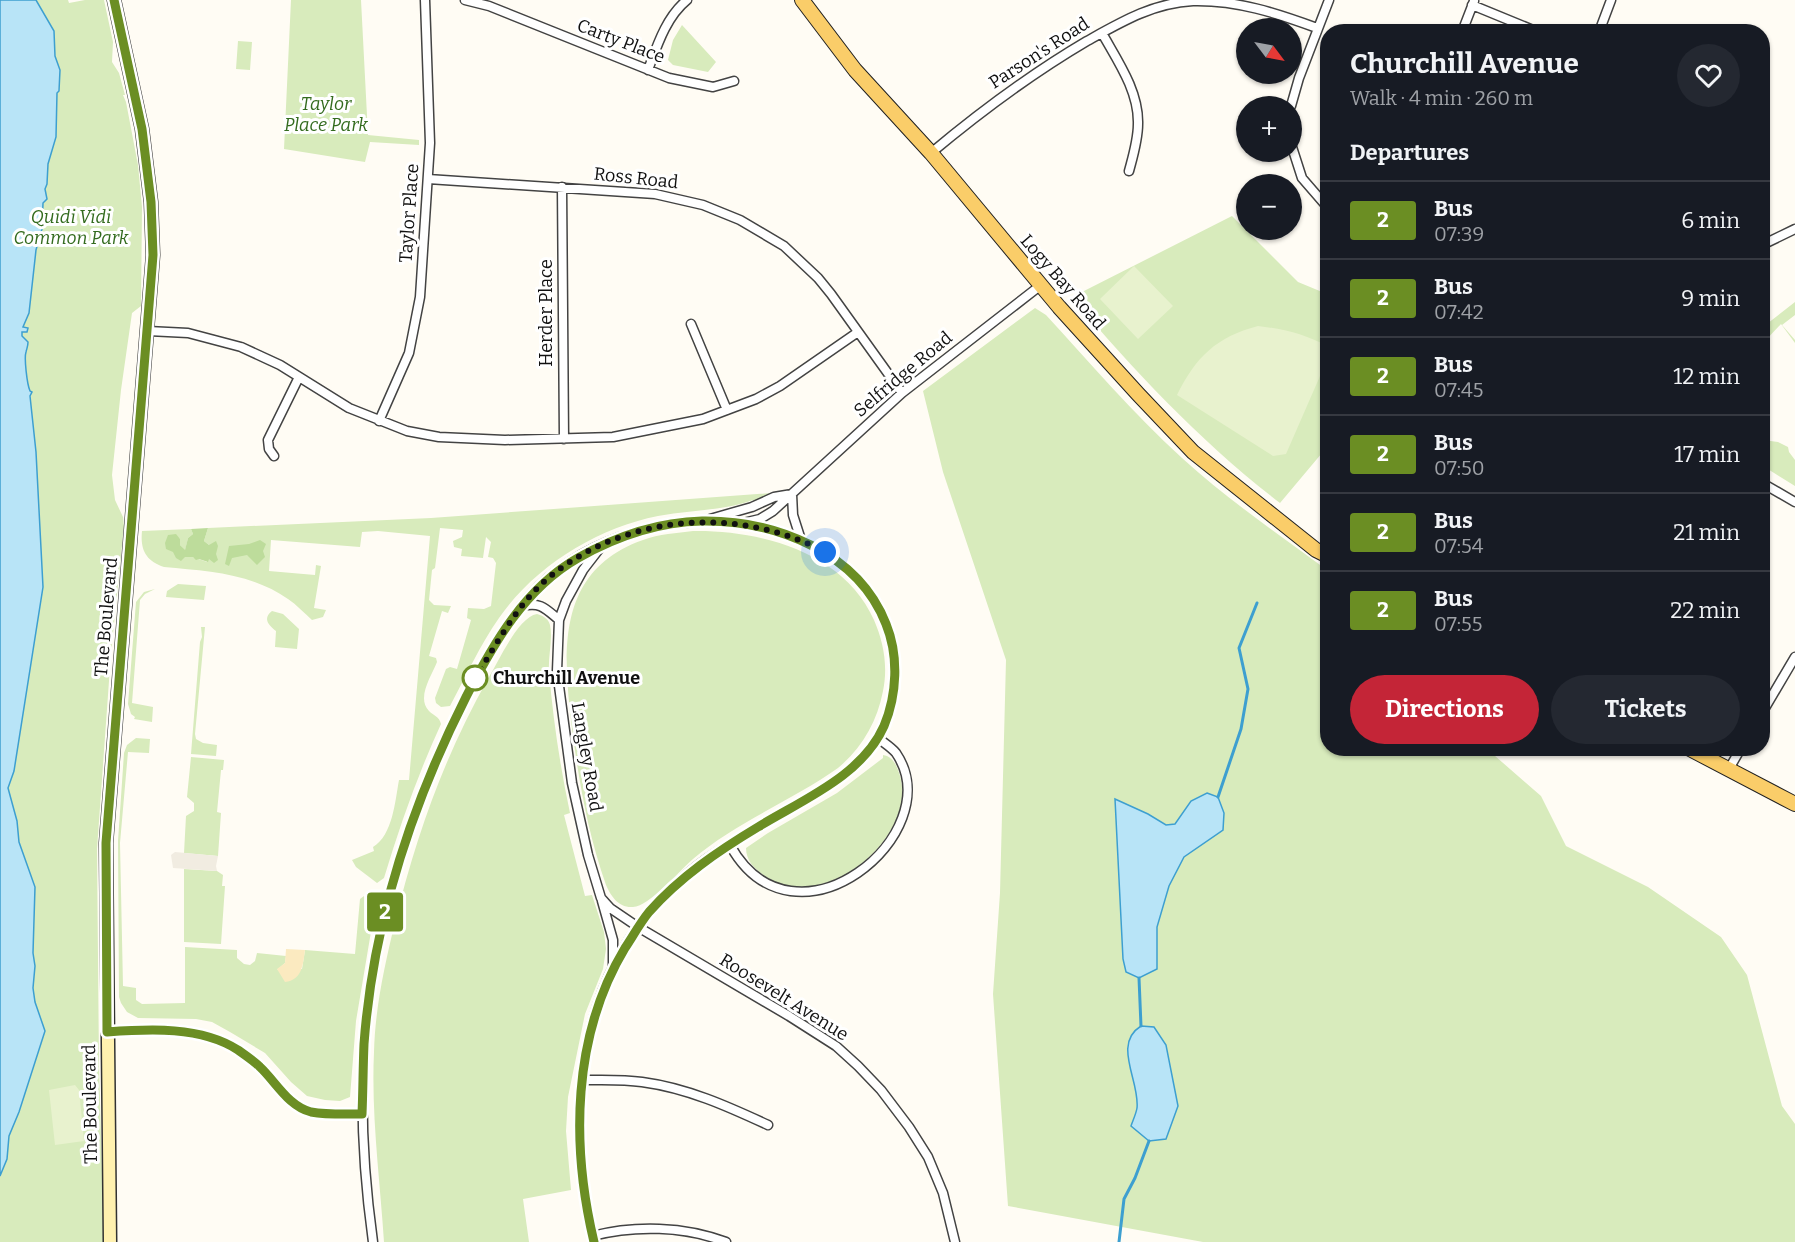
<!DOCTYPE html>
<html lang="en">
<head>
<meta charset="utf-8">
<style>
	body { margin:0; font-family:Bitter,serif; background:#242831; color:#f1f3f6; height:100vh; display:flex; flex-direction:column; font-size:22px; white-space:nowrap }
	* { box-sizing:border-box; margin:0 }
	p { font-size:20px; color:#9ea1a6 }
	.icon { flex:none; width:33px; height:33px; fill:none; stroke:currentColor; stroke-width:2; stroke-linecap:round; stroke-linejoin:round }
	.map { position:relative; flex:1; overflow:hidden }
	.sheet { position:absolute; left:1320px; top:24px; width:450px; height:732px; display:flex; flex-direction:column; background:#171b24; border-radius:24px; box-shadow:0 2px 4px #0004 }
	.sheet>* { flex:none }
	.badge { padding:0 12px; border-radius:4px; font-size:21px; line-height:39px }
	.needle { width:39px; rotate:122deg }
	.buttons { position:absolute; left:1236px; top:18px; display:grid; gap:12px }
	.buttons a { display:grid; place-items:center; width:66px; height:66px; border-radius:50%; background:#171b24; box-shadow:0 2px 4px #0004; font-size:30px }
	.you { position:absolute; width:30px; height:30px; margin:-15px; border:4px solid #fff; border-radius:50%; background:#1a73e8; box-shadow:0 0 0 9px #1a73e833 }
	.map>.badge { position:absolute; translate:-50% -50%; box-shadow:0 0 0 3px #fff }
	h2 { padding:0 30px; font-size:22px; line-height:54px }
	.round { display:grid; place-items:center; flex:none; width:63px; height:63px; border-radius:32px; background:#242831 }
	.headline { display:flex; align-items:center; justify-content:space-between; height:102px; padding:0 30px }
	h1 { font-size:28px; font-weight:700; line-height:45px }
	.action { display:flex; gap:12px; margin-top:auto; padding:12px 30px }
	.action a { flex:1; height:69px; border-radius:36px; background:#c42537; color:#fff; font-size:24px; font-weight:700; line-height:69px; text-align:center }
	.action a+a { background:#242831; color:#f1f3f6 }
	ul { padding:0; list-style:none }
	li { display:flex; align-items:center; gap:18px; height:78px; padding:0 30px; border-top:2px solid #363941 }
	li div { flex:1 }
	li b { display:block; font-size:22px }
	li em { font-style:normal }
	li .badge { min-width:66px; font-weight:700; text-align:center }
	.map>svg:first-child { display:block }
	.green { fill:#d8ebbc }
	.forest { fill:#bddc9b }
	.sand { fill:#fbeac0 }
	.pitch { fill:#e8f2ce }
	.plaza { fill:#f1ece1 }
	.water { fill:#b8e4f7; stroke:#3d9fd0; stroke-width:1.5 }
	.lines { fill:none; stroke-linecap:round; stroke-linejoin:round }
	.stream { stroke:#3d9fd0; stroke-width:3 }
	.street-casing { stroke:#434343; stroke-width:11 }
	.secondary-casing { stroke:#323232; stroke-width:15 }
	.primary-casing { stroke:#212121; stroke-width:16 }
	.street { stroke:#fff; stroke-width:8 }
	.secondary { stroke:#fff1af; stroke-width:12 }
	.primary { stroke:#facd69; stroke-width:14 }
	.line-casing { stroke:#fff; stroke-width:14 }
	.line { stroke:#6b8e23; stroke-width:9 }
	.walk { stroke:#101010; stroke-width:6; stroke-dasharray:0 10.8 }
	.stop-dot { fill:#fff; stroke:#6b8e23; stroke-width:3 }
	.labels { text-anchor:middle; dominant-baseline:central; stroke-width:6; stroke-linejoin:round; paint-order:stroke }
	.street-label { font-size:18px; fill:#101010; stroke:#fff }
	.park-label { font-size:18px; font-style:italic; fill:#336b1e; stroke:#fff }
	.stop-label { font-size:18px; font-weight:bold; fill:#101010; stroke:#fff; text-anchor:start }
</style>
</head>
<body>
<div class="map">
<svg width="1795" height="1242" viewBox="0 0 1795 1242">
	<rect width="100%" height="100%" fill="#fffcf4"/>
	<path class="green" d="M 0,0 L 68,0 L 69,3 L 85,0 L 104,0 L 113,42 L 112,62 L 119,73 L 125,95 L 123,95 L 126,102 L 138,165 L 142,207 L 141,306 L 132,313 L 121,390 L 112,475 L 115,500 L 123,517 L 124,526 L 111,653 L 97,849 L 99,1065 L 104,1242 L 0,1242 Z
		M 291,0 L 361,0 L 368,135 L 419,140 L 419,145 L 370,142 L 365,162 L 284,149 Z
		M 682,25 L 716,62 L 708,72 L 673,65 L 668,60 L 673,40 Z
		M 238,41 L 252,42 L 250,70 L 236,69 Z
		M 1232,216 L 1298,282 L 1327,294 L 1327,454 L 1322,453 L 1280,503 C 1202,443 1136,373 1073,299 L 1080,293 Z
		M 1795,302 L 1795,315 L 1782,325 L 1795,340 L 1795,343 L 1781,324 L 1763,343 L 1763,327 Z
		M 1035,308 L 1046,315 C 1090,363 1133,413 1182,458 C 1227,499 1278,534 1327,570 L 1328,748 L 1487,749 L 1541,796 L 1566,846 L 1648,887 L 1721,937 L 1747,975 L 1782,1106 L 1795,1124 L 1795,1242 L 1203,1242 L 1008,1206 L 993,994 L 1000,893 L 1006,660 L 943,472 L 923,391 Z
		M 1763,440 L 1778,442 L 1788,447 L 1789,452 L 1795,460 L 1795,486 L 1763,466 Z
		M 772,493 L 754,504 L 753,500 C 722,511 690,510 658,516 C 597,528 535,566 499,618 C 480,645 466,676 450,706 L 441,707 L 436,703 L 435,698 L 446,669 L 450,667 L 457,669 L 471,620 L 467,618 L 468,608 L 484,609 L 491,606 L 496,563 L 493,558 L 488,557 L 491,542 L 486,537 L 483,558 L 461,556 L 462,549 L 454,547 L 453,541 L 462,537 L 463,530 L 440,528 L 435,568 L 432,570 L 429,600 L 434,605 L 451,606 L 448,613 L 442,611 L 429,656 L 436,658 L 437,662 C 432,675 416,698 429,711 C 434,716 439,716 441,724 C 418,774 400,825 384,878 L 377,883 L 356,867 L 352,860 L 374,851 L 373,847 C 393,835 395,801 399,780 L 409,780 L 430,536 L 378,531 L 362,532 L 360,547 L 271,540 L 269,571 L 315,575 L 316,565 L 321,566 L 314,608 L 326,610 L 323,617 L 312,620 C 304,613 297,605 288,599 C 251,573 207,571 164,567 C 146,561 140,550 142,531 L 191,529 L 193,534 L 188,538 L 185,551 L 180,545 L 180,539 L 168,535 L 185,557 L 193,557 L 207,562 L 209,545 L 204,541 L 208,528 L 431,518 Z
		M 693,531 C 761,530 844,552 874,620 C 884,643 888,667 883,691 C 877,722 862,748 838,768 C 793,800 735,823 693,859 C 679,871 650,906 633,907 C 618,908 611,896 606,885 C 588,834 579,782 572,729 C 563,653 555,571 643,540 C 659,534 677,533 693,531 Z
		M 178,584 L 206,586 L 204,600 L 166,597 L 167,591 Z
		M 155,589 L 145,594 L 140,600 L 132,703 L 153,707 L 152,722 L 134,719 L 135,717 L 131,714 L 128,704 L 136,602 L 144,592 Z
		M 272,611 L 283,614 L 299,629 L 297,649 L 275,647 L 276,631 C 269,625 262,619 272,611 Z
		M 537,614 C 543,616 548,618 550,625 C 553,640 548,656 549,671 C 553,719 560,766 570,813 L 564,815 L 585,896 L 592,895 L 604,932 L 606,949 L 603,969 L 585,1014 L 568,1097 L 566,1131 L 571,1190 L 523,1199 L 529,1242 L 384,1242 C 380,1179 371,1115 374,1052 C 375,1008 385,964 395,922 C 417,833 444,757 489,677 C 499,661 518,617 537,614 Z
		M 201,627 L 205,627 L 195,734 L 196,739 L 203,743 L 217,745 L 216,756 L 191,754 L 200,642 L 202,637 Z
		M 136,738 L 150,739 L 149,753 L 128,752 L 120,843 L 123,986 L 136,988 L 136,1000 L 142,1004 L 185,1003 L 185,947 L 237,950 L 237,958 L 244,964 L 250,965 L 255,961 L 257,953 L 286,956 L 285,963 L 277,970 L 302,969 L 305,950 L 355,954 L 360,899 L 364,896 L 370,896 L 376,902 L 356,1021 L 350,1097 L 340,1101 L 325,1100 L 307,1096 L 291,1082 L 265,1053 L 230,1032 L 212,1022 L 196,1019 L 138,1018 L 127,1012 L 121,1003 L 119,997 L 118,841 L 124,753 L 127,745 Z
		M 883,755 C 891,756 895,762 898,770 C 923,832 829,913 770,879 C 758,872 746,863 746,848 L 768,833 L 837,793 L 883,758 Z
		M 191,757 L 224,760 L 223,770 L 221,770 L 217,812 L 221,813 L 218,856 L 184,853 L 186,816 L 194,811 L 194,803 L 187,797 Z
		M 184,869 L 217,871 L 223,875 L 222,886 L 225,886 L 221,944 L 184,942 Z"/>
	<path class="forest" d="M 208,528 L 204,541 L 209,545 L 216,541 L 218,546 L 216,554 L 218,560 L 214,563 L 209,559 L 208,562 L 199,559 L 196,560 L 193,557 L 185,557 L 181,561 L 176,558 L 173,552 L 166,549 L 165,543 L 168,535 L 176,534 L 180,539 L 180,545 L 185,550 L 188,538 L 193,534 L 191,529 Z
		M 260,540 L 266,544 L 263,551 L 265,557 L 257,565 L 247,555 L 232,558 L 229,566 L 225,564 L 229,546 L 249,544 Z"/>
	<path class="sand" d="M 286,949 L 305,950 C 303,965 302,980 285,982 L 277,969 L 285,963 Z"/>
	<path class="pitch" d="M 1134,266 L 1173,306 L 1138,339 L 1100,299 Z
		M 1258,326 C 1284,329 1304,334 1327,346 L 1327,360 L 1286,454 L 1273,456 L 1177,395 C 1196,357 1216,337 1258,326 Z
		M 75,1085 L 79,1090 L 84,1141 L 55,1145 L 49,1090 Z"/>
	<path class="plaza" d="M 175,852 L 218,856 L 216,866 L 217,871 L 173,868 L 171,855 Z"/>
	<path class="water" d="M 0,0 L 36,0 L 54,31 L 55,56 L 60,70 L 59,91 L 57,93 L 56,137 L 48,164 L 47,184 L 45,189 L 47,199 L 43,203 L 42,229 L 36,250 L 29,313 L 23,327 L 28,328 L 27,332 L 22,332 L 22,336 L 28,342 C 28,346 27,348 26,352 C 24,358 27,384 30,391 L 32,392 L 30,396 L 36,452 L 43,587 L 14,771 L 8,788 L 17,821 L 19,842 L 35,887 L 33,953 L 35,966 L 33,988 L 35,1002 L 45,1031 L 19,1112 L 9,1136 L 7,1159 L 0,1176 Z
		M 1207,793 L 1218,797 L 1224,813 L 1223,830 L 1184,857 L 1169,886 L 1157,927 L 1157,969 L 1139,978 L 1126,972 L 1123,959 L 1115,799 L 1148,814 L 1166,825 L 1175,824 L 1191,801 Z
		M 1141,1026 L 1154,1027 L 1166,1045 L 1178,1106 L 1166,1139 L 1149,1141 L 1131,1126 C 1133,1120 1136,1114 1137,1108 C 1140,1081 1112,1044 1141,1026 Z"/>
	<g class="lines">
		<path class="stream" d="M 1218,797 L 1241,729 L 1248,689 L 1239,648 L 1257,603
			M 1139,978 L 1141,1026
			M 1119,1242 L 1124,1199 L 1135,1178 L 1149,1141"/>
		<g class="street-casing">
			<path id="street" d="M 465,0 L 489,6 L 669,78 L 713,87 L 734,81
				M 1472,5 L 1538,32
				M 1462,32 L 1474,1
				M 1599,32 L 1611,0
				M 1102,33 C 1117,60 1139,91 1138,124 C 1138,140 1133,156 1129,171
				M 648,70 C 657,46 666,17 687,0
				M 1291,106 L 1299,78 L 1329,0
				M 1292,147 L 1302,178 L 1328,208
				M 931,153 C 980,112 1031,74 1087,41 C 1121,22 1153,3 1193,1 C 1237,0 1276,13 1317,28
				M 428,179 L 655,194 L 703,205 L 740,220 L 784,246 L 818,278 L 831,294 L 902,393
				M 562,187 L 564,439
				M 1762,245 L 1795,229
				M 691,324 L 727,410
				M 148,331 L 188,333 L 241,347 L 280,365 L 349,408 L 407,431 L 439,437 L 505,440 L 613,437 L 703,419 L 756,399 L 780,386 L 858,332
				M 379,421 L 409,353 L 420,297 L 430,143 L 425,0
				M 274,456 L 269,449 L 268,440 L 299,377
				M 1762,483 L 1795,502
				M 792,494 L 793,515 L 801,540
				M 710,519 L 752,507 L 774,497 L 792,494
				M 743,523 L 760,519 L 773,511 L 902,393 L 1041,285
				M 600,548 L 583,570 L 566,601 L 559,620 L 557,671 L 572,783 L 588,855 L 601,898 L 610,908 L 638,927 L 789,1016 L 836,1046 L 858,1066 L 881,1090 L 909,1127 L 928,1157 L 943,1193 L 955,1242
				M 522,606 C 541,602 545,608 559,620
				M 1762,713 L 1795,657
				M 1729,769 L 1741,748
				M 730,845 C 794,961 951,834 896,753 C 891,747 884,743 878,738
				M 602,901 L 613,940 L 613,968
				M 107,1032 C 148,1029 203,1027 238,1050 C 245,1055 254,1061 260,1067 C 277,1082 288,1106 311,1112 C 328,1115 346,1114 362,1114
				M 582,1080 C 602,1080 622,1079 642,1082 C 687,1088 727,1106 768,1125
				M 592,1236 C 635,1225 684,1226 726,1242
				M 373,1242 C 364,1177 360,1112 364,1047 C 372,925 410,809 464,700 C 486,657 511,610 548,578 C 605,530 686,512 758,527 C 817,540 871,573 889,633 C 895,651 895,670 893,688 C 887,751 846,775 797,804 C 770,820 744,835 717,852 C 692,868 667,891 648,914 C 572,1004 568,1133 594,1242"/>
		</g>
		<g class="secondary-casing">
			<path id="secondary" d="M 110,1242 L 106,843 L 153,255 L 151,202 L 142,129 L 114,0"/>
		</g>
		<g class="primary-casing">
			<path id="primary" d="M 802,0 L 855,70 L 931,153 L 1059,307 L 1138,394 L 1193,452 L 1316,550 L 1328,556
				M 1688,748 L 1795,804"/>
		</g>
		<use href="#street" class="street"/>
		<use href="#secondary" class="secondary"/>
		<use href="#primary" class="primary"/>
	</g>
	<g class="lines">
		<g class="line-casing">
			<path id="line" d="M 114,0 L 142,129 L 151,202 L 153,255 L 106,843 L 107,1032 C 149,1029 201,1026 238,1050 C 245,1055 254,1061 260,1067 C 276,1082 288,1106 311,1112 C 328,1115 346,1114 362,1114 C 363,1091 363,1067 364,1044 C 373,922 411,806 466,697 C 493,644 525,588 578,558 C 615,537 658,522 702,521 C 775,520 858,552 886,624 C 899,656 897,695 884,726 C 862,776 802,800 758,827 C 718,851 680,877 649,912 C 640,923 633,936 625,948 C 572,1036 571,1145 594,1242"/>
		</g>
		<use href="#line" class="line"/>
		<path class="walk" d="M 475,678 C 497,644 516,606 547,579 C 624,514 737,505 825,552"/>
	</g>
	<circle class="stop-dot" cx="475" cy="678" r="12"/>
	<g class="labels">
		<g class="street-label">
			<text transform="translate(621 41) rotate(21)">Carty Place</text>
			<text transform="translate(1039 53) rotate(-33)">Parson's Road</text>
			<text transform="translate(636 178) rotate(6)">Ross Road</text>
			<text transform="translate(409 213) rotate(-86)">Taylor Place</text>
			<text transform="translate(1063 282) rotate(49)">Logy Bay Road</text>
			<text transform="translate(546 313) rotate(-90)">Herder Place</text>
			<text transform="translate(903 374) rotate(-40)">Selfridge Road</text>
			<text transform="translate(106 617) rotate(-85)">The Boulevard</text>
			<text transform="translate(587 757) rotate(80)">Langley Road</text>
			<text transform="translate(784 997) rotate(32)">Roosevelt Avenue</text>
			<text transform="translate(90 1104) rotate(-91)">The Boulevard</text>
		</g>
		<g class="park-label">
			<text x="326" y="104">Taylor<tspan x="326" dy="21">Place Park</tspan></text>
			<text x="71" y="217">Quidi Vidi<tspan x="71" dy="21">Common Park</tspan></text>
		</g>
		<g class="stop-label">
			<text x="493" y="678">Churchill Avenue</text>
		</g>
	</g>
</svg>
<div class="buttons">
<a><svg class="needle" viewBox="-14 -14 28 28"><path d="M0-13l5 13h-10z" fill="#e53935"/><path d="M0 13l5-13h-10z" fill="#9ea1a6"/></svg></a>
<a>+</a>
<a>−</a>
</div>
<div class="you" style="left:825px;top:552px"></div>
<b class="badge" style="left:385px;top:912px;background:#6b8e23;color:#fff">2</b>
<section class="sheet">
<div class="headline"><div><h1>Churchill Avenue</h1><p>Walk · 4 min · 260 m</p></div><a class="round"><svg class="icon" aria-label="heart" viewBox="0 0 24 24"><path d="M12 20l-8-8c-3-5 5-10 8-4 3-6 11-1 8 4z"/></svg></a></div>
<h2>Departures</h2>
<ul>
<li><span class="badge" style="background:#6b8e23;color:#fff">2</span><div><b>Bus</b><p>07:39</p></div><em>6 min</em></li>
<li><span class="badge" style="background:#6b8e23;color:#fff">2</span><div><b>Bus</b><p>07:42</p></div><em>9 min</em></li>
<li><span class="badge" style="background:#6b8e23;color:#fff">2</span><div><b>Bus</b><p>07:45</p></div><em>12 min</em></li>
<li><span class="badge" style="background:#6b8e23;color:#fff">2</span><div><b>Bus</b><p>07:50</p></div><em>17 min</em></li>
<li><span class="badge" style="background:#6b8e23;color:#fff">2</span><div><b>Bus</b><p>07:54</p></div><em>21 min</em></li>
<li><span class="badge" style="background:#6b8e23;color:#fff">2</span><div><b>Bus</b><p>07:55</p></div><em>22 min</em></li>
</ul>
<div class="action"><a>Directions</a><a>Tickets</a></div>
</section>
</div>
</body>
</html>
